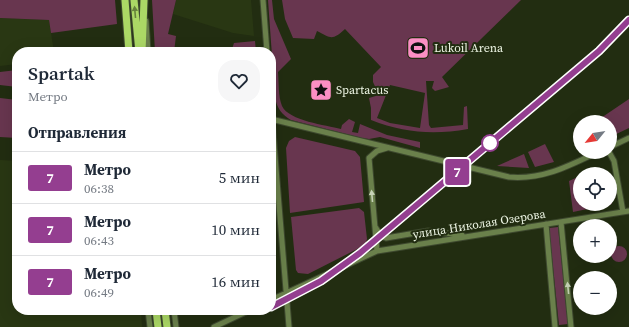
<!DOCTYPE html>
<html lang="ru">
<head>
<meta charset="utf-8">
<style>
	body { margin:0; font-family:"Source Serif 4",serif; background:#f6f6f7; color:#1f2937; height:100vh; display:flex; flex-direction:column; font-size:15px; white-space:nowrap }
	* { box-sizing:border-box; margin:0 }
	p { font-size:13px; color:#747a83 }
	.icon { flex:none; width:22px; height:22px; fill:none; stroke:currentColor; stroke-width:2; stroke-linecap:round; stroke-linejoin:round }
	.map { position:relative; flex:1; overflow:hidden }
	.panel { position:absolute; left:12px; top:47px; width:264px; height:268px; display:flex; flex-direction:column; background:#fff; border-radius:16px; box-shadow:0 4px 16px #0002 }
	.panel>* { flex:none }
	.badge { padding:0 8px; border-radius:3px; font-size:14px; line-height:26px }
	.needle { width:26px; rotate:240deg }
	.controls { position:absolute; left:573px; top:115px; display:grid; gap:8px }
	.controls a { display:grid; place-items:center; width:44px; height:44px; border-radius:50%; background:#fff; box-shadow:0 4px 16px #0002; font-size:20px }
	.map>.badge { position:absolute; translate:-50% -50%; box-shadow:0 0 0 2px #fff }
	h2 { padding:0 16px; font-size:15px; line-height:36px }
	.round { display:grid; place-items:center; flex:none; width:42px; height:42px; border-radius:16px; background:#f6f6f7 }
	.overview { display:flex; align-items:center; justify-content:space-between; height:68px; padding:0 16px }
	h1 { font-size:19px; font-weight:600; line-height:30px }
	ul { padding:0; list-style:none }
	li { display:flex; align-items:center; gap:12px; height:52px; padding:0 16px; border-top:1px solid #e0e1e3 }
	li div { flex:1 }
	li b { display:block; font-size:15px }
	li em { font-style:normal }
	li .badge { min-width:44px; font-weight:700; text-align:center }
	.map>svg:first-child { display:block }
	.built { fill:#293713 }
	.green { fill:#68364f; fill-rule:evenodd }
	.lines { fill:none; stroke-linecap:round; stroke-linejoin:round }
	.minor-casing { stroke:#3e492f; stroke-width:7 }
	.major-casing { stroke:#3e492f; stroke-width:9 }
	.minor { stroke:#6a804b; stroke-width:5 }
	.major { stroke:#abd865; stroke-width:7 }
	.oneway { fill:#66823b }
	.oneway2 { fill:#c6d2b6 }
	.line-casing { stroke:#fff; stroke-width:9 }
	.line { stroke:#943e90; stroke-width:6 }
	.stop-dot { fill:#fff; stroke:#943e90; stroke-width:2 }
	.labels { text-anchor:middle; dominant-baseline:central; stroke-width:4; stroke-linejoin:round; paint-order:stroke }
	.poi-label { font-size:12px; fill:#edf5e4; stroke:#222d11; text-anchor:start }
	.street-label { font-size:12px; fill:#edf5e4; stroke:#222d11 }
</style>
</head>
<body>
<div class="map">
<svg width="629" height="327" viewBox="0 0 629 327">
	<rect width="100%" height="100%" fill="#222d11"/>
	<path class="built" d="M 176,0 L 251,0 L 254,36 L 233,33 L 173,14 Z
		M 0,18 L 49,20 L 54,52 L 17,52 L 17,64 L 0,66 Z
		M 0,160 L 17,161 L 17,310 L 141,310 L 142,327 L 0,327 Z"/>
	<path class="green" d="M 0,0 L 115,0 L 117,24 L 51,33 L 49,20 L 0,18 Z
		M 152,0 L 176,0 L 168,34 L 176,36 L 174,52 L 155,52 Z
		M 268,0 L 272,0 L 274,19 L 291,59 L 278,72 C 279,82 278,96 282,106 C 289,121 326,125 341,129 L 342,125 L 349,119 L 355,122 L 352,132 L 358,133 L 360,124 L 387,135 L 420,142 L 420,148 L 380,137 L 369,139 L 362,138 L 291,120 C 282,115 277,108 275,98 Z
		M 282,0 L 521,0 L 442,77 L 449,87 L 435,91 L 432,88 L 434,81 L 426,81 L 429,125 L 431,128 L 463,125 L 464,107 L 467,106 L 468,129 C 434,135 404,133 371,120 L 371,108 L 369,98 L 379,95 L 373,82 L 373,75 L 381,67 L 345,29 C 332,41 331,38 317,31 L 314,39 L 293,38 L 285,19 ZM 390,85 L 425,93 L 420,128 L 390,123 L 377,118 Z
		M 255,41 L 256,52 L 231,52 L 234,43 Z
		M 17,70 L 17,87 L 0,85 L 0,72 Z
		M 0,98 L 17,100 L 17,138 L 0,137 Z
		M 629,99 L 629,128 L 610,137 L 610,122 L 595,122 Z
		M 295,137 L 355,151 L 360,157 L 364,202 L 290,213 L 286,148 L 289,141 Z
		M 545,144 L 554,162 L 535,167 L 528,152 Z
		M 524,154 L 529,168 L 497,166 Z
		M 580,176 L 580,204 L 610,204 L 610,188 L 612,204 L 573,212 L 569,181 Z
		M 359,208 L 364,212 L 367,239 L 365,245 L 308,274 L 298,273 L 296,270 L 291,217 Z
		M 558,227 L 568,324 L 559,325 L 549,228 Z
		M611 254a8 8 0 1 1 16 0a8 8 0 1 1-16 0Z"/>
	<g class="lines">
		<g class="minor-casing">
			<path id="minor" d="M 263,0 L 267,52
				M 146,21 L 148,52
				M 271,107 L 289,327
				M 271,119 L 509,177 C 542,180 569,166 598,152
				M 610,147 L 629,138
				M 609,152 L 614,161 L 623,212
				M 561,222 L 571,327
				M 546,224 L 555,327
				M 376,228 L 381,236 L 386,238 L 428,231 L 462,235
				M 377,251 L 369,158 L 377,151 L 387,148
				M 271,300 L 377,251 L 629,211
				M 148,310 L 150,327
				M 174,310 L 176,327
				M 214,327 L 250,310"/>
		</g>
		<g class="major-casing">
			<path id="major" d="M 125,0 L 129,52
				M 134,0 L 139,52
				M 142,52 L 144,0
				M 156,310 L 158,327
				M 165,310 L 167,327"/>
		</g>
		<use href="#minor" class="minor"/>
		<use href="#major" class="major"/>
	</g>
	<defs><path id="oneway-solid" d="M-6-.8H1V-3.2L6.5 0L1 3.2V.8H-6Z"/></defs>
	<use class="oneway" href="#oneway-solid" transform="translate(135 12) rotate(-95)"/>
	<g class="oneway2">
		<use href="#oneway-solid" transform="translate(372 196) rotate(-95)"/>
		<use href="#oneway-solid" transform="translate(568 288) rotate(-96)"/>
	</g>
	<g class="lines">
		<g class="line-casing">
			<path id="line" d="M 271,307 L 321,281 L 360,253 L 599,51 L 629,20"/>
		</g>
		<use href="#line" class="line"/>
	</g>
	<defs>
		<g id="stadium-square" transform="scale(1.15)"><rect x="-9" y="-9" width="18" height="18" rx="4" fill="#fb8fc4" stroke="#222d11"/><path d="M0-5a6.5 5 0 1 0 0 10a6.5 5 0 1 0 0-10ZM-3.5-1.8h7v3.6h-7Z" fill="#111"/></g>
		<g id="sight-square" transform="scale(1.15)"><rect x="-9" y="-9" width="18" height="18" rx="4" fill="#fb8fc4" stroke="#222d11"/><path d="M0-6L1.8-2.2L6-1.7L2.9 1.2L3.7 5.4L0 3.3L-3.7 5.4L-2.9 1.2L-6-1.7L-1.8-2.2Z" fill="#111"/></g>
	</defs>
	<g fill-rule="evenodd">
		<use href="#stadium-square" x="418" y="48"/>
		<use href="#sight-square" x="321" y="90"/>
	</g>
	<circle class="stop-dot" cx="490" cy="143" r="8"/>
	<g class="labels">
		<g class="poi-label">
			<text x="434" y="48">Lukoil Arena</text>
			<text x="336" y="90">Spartacus</text>
		</g>
		<g class="street-label">
			<text transform="translate(479 224) rotate(-9)">улица Николая Озерова</text>
		</g>
	</g>
</svg>
<div class="controls">
<a><svg class="needle" viewBox="-14 -14 28 28"><path d="M0-13l5 13h-10z" fill="#e53935"/><path d="M0 13l5-13h-10z" fill="#747a83"/></svg></a>
<a><svg class="icon" aria-label="locate" viewBox="0 0 24 24"><circle cx="12" cy="12" r="6"/><path d="M12 2v4M12 18v4M2 12h4M18 12h4"/></svg></a>
<a>+</a>
<a>−</a>
</div>
<b class="badge" style="left:457px;top:172px;background:#943e90;color:#fff">7</b>
<section class="panel">
<div class="overview"><div><h1>Spartak</h1><p>Метро</p></div><a class="round"><svg class="icon" aria-label="heart" viewBox="0 0 24 24"><path d="M12 20l-8-8c-3-5 5-10 8-4 3-6 11-1 8 4z"/></svg></a></div>
<h2>Отправления</h2>
<ul>
<li><span class="badge" style="background:#943e90;color:#fff">7</span><div><b>Метро</b><p>06:38</p></div><em>5 мин</em></li>
<li><span class="badge" style="background:#943e90;color:#fff">7</span><div><b>Метро</b><p>06:43</p></div><em>10 мин</em></li>
<li><span class="badge" style="background:#943e90;color:#fff">7</span><div><b>Метро</b><p>06:49</p></div><em>16 мин</em></li>
</ul>
</section>
</div>
</body>
</html>
